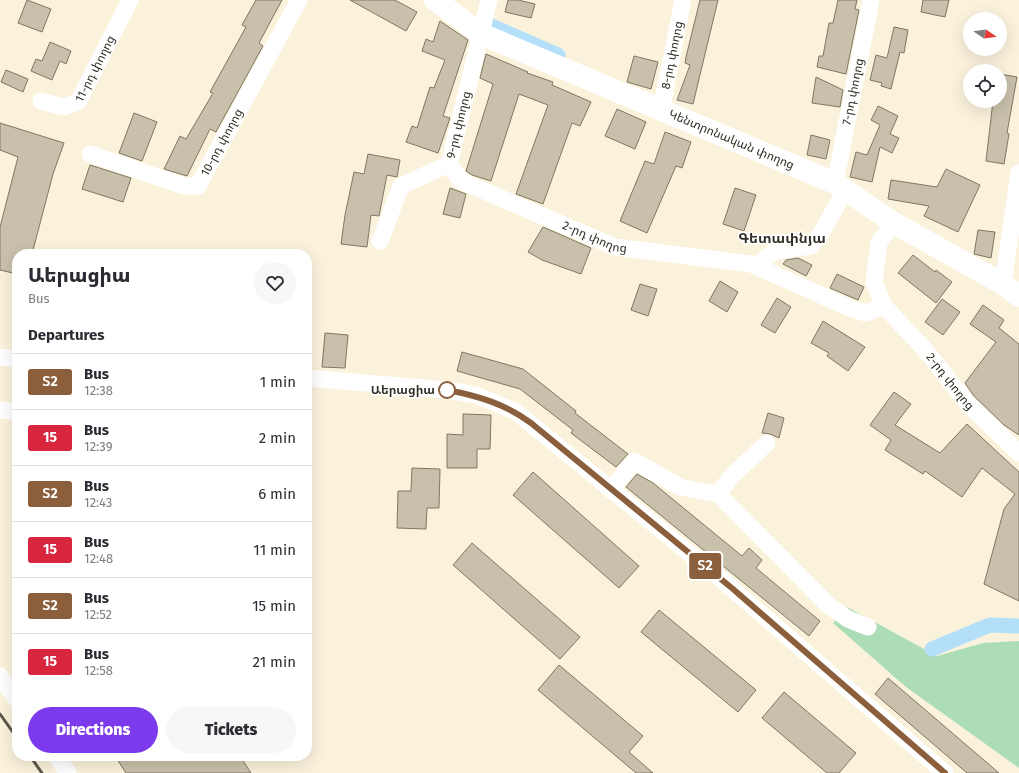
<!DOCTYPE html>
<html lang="en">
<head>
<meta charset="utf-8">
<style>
	body { margin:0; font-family:"Fira Sans","Noto Sans Armenian",sans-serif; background:#f7f7f7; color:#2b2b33; height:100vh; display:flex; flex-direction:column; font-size:15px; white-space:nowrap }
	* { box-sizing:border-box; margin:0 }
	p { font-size:13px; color:#7c7c81 }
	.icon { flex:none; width:22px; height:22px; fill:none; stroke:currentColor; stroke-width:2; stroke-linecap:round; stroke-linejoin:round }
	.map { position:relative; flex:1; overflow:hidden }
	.sheet { position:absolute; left:12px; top:249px; width:300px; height:512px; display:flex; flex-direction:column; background:#fff; border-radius:16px; box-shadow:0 4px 16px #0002 }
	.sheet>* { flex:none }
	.badge { padding:0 8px; border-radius:3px; font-size:14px; line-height:26px }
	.needle { width:26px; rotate:103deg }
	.fabs { position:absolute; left:963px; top:12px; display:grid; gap:8px }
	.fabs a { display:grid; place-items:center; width:44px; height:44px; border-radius:50%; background:#fff; box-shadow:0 4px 16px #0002; font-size:20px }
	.map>.badge { position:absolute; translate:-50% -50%; box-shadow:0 0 0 2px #fff }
	h2 { padding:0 16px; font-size:15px; line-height:36px }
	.round { display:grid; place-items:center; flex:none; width:42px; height:42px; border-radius:21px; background:#f7f7f7 }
	.head { display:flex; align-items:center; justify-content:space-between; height:68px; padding:0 16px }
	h1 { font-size:19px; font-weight:800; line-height:30px }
	.cta { display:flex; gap:8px; margin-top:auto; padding:8px 16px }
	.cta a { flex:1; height:46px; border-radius:24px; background:#7c3aed; color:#fff; font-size:16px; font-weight:800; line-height:46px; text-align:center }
	.cta a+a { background:#f7f7f7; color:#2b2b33 }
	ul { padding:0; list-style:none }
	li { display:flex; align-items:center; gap:12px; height:56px; padding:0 16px; border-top:1px solid #e1e1e2 }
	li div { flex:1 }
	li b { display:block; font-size:15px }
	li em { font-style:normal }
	li .badge { min-width:44px; font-weight:700; text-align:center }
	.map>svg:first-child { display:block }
	.green { fill:#adddb6 }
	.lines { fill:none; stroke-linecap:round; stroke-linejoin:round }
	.canal { stroke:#b3dff9; stroke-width:15 }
	.building { fill:#c8c0aa; stroke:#7e7762 }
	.minor { stroke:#fff; stroke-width:17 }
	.major { stroke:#fff; stroke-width:22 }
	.rail { stroke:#5c584c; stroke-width:3 }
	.line-casing { stroke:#fff; stroke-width:9 }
	.line { stroke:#8b5e3c; stroke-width:6 }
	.stop-dot { fill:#fff; stroke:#8b5e3c; stroke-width:2 }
	.labels { text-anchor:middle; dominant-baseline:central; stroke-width:3.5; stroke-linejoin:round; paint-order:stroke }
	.street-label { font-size:12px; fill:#312e25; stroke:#fff }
	.stop-label { font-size:12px; font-weight:bold; fill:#312e25; stroke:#fff; text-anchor:end }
	.quarter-label { font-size:14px; font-weight:bold; fill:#312e25; stroke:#fff }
</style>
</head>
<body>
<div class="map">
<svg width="1019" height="773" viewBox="0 0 1019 773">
	<rect width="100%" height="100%" fill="#faf2db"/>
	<path class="green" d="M 847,607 L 937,656 L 983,643 L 1019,641 L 1019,768 L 906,687 L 833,623 Z"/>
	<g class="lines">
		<path class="canal" d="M 487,24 L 558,55
			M 932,649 L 990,625 L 1019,626"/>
	</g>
	<path class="building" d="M 27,0 L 51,9 L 42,32 L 18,23 Z
		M 256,0 L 282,0 L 259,43 L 263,46 L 217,130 L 216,132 L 210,129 L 187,176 L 164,169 L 180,136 L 186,139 L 213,93 L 210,92 L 246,27 L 242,25 Z
		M 350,0 L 395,0 L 417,12 L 406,31 Z
		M 508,0 L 518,0 L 535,4 L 531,18 L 505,12 Z
		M 700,0 L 718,0 L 693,104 L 677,100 L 690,65 L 685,63 L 686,57 Z
		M 838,0 L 857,0 L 855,9 L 859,10 L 846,74 L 817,67 L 819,56 L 823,56 L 829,23 L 833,23 Z
		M 923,0 L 949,0 L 945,17 L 921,12 Z
		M 440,21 L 468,40 L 443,116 L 450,118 L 438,153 L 406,142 L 412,126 L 417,128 L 430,87 L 434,88 L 445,60 L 422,51 L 426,39 L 433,42 Z
		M 894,27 L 908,30 L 904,53 L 900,52 L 891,89 L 881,86 L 882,83 L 870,80 L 876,55 L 887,58 Z
		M 50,42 L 71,51 L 66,64 L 60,61 L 52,80 L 31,71 L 36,59 L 42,61 Z
		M 486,54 L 528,72 L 527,73 L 553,82 L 552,85 L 591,102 L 580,126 L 572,123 L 543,204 L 516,194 L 548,105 L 519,94 L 491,181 L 472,175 L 466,171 L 493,84 L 480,78 Z
		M 634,56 L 658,62 L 651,89 L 627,82 Z
		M 6,70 L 28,79 L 23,92 L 1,82 Z
		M 1000,74 L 1017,77 L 1007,133 L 1009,134 L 1004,164 L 986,161 L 993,101 L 1000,101 Z
		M 816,77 L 843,90 L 840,107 L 812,103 Z
		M 878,106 L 898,116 L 890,134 L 899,138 L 892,153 L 880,147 L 872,182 L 850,177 L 856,152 L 867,155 L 880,125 L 871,120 Z
		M 617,109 L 646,122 L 635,149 L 605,136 Z
		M 134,113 L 157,122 L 142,161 L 119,153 Z
		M 0,123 L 64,143 L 53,174 L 32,254 L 17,254 L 17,274 L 0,270 L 0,227 L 18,157 L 0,150 Z
		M 665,132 L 691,142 L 682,168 L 676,166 L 647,233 L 620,221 L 645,161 L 654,164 Z
		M 811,135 L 830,140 L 826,159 L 807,155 Z
		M 368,154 L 400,160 L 397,177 L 387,175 L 379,216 L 371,215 L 367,247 L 341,244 L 345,215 L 354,172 L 364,174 Z
		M 90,165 L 131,178 L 123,202 L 82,189 Z
		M 946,169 L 980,185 L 958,232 L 924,216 L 929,206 L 888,199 L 891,180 L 937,187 Z
		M 450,188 L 466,194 L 460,218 L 443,214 Z
		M 735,188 L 756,195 L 744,231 L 723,224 Z
		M 543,227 L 591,248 L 581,274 L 542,260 L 528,252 Z
		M 978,230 L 995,232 L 991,258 L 974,254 Z
		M 913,255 L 935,272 L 936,270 L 952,282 L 936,303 L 898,273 Z
		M 798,258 L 812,265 L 806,276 L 783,264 L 786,260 Z
		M 837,274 L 864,287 L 858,300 L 830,288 Z
		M 720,281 L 738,292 L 727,312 L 709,301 Z
		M 640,284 L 657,289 L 648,316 L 631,310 Z
		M 777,298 L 791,307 L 775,333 L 761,325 Z
		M 942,299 L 960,312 L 943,335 L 925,322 Z
		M 983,305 L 1004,320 L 999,328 L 1019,344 L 1019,435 L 1004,425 L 974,396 L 965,383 L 996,342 L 970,324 Z
		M 823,321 L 865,347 L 848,371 L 827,356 L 829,353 L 811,343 Z
		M 325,333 L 348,335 L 345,368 L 322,367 Z
		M 462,352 L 523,369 L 576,411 L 575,413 L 628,454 L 616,467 L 571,433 L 573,430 L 520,389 L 457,371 Z
		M 894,392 L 911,404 L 895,425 L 940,453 L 967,424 L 1019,472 L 1019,601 L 984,584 L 1004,509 L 1015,494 L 982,468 L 962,497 L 925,471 L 923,474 L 885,450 L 891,440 L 870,425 Z
		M 768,413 L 784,418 L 779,438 L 770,434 L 762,433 Z
		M 463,414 L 491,415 L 490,449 L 477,449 L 477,468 L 447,468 L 447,434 L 463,435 Z
		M 412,468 L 440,469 L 439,508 L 427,508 L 426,529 L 397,528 L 398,491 L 411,491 Z
		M 533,472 L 639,566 L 619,588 L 513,495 Z
		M 637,474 L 653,483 L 742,556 L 749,548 L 762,560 L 756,568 L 820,621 L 809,636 L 626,487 Z
		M 472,543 L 580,637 L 560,659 L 453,565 Z
		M 659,610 L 756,690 L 738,712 L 641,632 Z
		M 559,665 L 643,736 L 629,752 L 653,773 L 636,773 L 538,690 Z
		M 888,678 L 999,773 L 967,773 L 875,694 Z
		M 784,692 L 856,753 L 839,773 L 827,773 L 762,718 Z
		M 115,756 L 240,756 L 251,773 L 126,773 Z"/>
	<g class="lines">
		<g class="minor">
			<path id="s1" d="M 41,101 L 63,107 L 78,102 L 130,0"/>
			<path id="s2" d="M 661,111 L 683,0"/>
			<path id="s3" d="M 90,154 L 184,186 L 198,186 L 299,0"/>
			<path id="s4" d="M 449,164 L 461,181 L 615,247 L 751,264 L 852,309 L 866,313 L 884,306"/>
			<path id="s5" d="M 835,183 L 871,0"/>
			<path id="s6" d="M 894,223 L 879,242 L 874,282 L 884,306 L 927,352 L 967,403 L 1019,453"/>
			<path id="s7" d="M 380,241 L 401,186 L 449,164 L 489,0"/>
			<path d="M 756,266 L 775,251 L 811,246 L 822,232 L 845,190"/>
			<path d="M 1003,284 L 1019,173"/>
			<path d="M 0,357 L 17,359"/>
			<path d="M 307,378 L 447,390 L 476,395 L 515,411 L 721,579 L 945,773"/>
			<path d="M 0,410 L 17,412"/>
			<path d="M 611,490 L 634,461 L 680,487 L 718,494 L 828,605 L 848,619 L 868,627"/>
			<path d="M 718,494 L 731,477 L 767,443"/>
			<path d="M 0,676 L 17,700"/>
			<path d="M 56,756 L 68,773"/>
		</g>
		<path class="major" id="s8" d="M 435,0 L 481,34 L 835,183 L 894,223 L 1003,284 L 1019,296"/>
		<path class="rail" d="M 0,714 L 17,738
			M 30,756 L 42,773"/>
	</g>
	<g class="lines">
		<g class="line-casing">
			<path id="line" d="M 447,390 C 479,396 505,404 531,423 L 733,589 L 945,773"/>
		</g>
		<use href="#line" class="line"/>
	</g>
	<circle class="stop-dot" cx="447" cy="390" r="8"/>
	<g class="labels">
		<g class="street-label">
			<text stroke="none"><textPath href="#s2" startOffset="57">8-րդ փողոց</textPath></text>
			<text stroke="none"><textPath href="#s1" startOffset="76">11-րդ փողոց</textPath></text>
			<text stroke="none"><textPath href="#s5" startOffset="93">7-րդ փողոց</textPath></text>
			<text stroke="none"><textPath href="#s7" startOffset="152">9-րդ փողոց</textPath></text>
			<text stroke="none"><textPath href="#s8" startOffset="329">Կենտրոնական փողոց</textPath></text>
			<text stroke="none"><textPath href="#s3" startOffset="163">10-րդ փողոց</textPath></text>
			<text stroke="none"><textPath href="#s4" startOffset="166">2-րդ փողոց</textPath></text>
			<text stroke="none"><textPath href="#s6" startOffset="191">2-րդ փողոց</textPath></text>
		</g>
		<g class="stop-label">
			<text x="435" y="390">Աերացիա</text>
		</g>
		<g class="quarter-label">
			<text x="782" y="238">Գետափնյա</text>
		</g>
	</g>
</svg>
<div class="fabs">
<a><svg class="needle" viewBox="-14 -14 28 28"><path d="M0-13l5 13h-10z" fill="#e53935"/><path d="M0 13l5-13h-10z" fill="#7c7c81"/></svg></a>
<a><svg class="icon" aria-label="locate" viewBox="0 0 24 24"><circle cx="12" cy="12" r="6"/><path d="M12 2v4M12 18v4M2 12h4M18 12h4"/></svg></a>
</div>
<b class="badge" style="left:705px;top:566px;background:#8b5e3c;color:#fff">Տ2</b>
<section class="sheet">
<div class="head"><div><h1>Աերացիա</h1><p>Bus</p></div><a class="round"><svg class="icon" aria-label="heart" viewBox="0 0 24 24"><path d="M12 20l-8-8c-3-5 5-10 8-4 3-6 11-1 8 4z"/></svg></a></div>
<h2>Departures</h2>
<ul>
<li><span class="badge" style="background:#8b5e3c;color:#fff">Տ2</span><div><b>Bus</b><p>12:38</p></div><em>1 min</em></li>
<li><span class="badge" style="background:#d7263d;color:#fff">15</span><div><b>Bus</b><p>12:39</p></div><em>2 min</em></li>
<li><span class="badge" style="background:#8b5e3c;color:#fff">Տ2</span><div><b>Bus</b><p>12:43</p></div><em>6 min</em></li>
<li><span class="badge" style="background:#d7263d;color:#fff">15</span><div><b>Bus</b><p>12:48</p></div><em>11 min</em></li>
<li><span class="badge" style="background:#8b5e3c;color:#fff">Տ2</span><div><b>Bus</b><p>12:52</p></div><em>15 min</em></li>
<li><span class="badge" style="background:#d7263d;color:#fff">15</span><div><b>Bus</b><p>12:58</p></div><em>21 min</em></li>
</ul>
<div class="cta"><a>Directions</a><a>Tickets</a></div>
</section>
</div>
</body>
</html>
